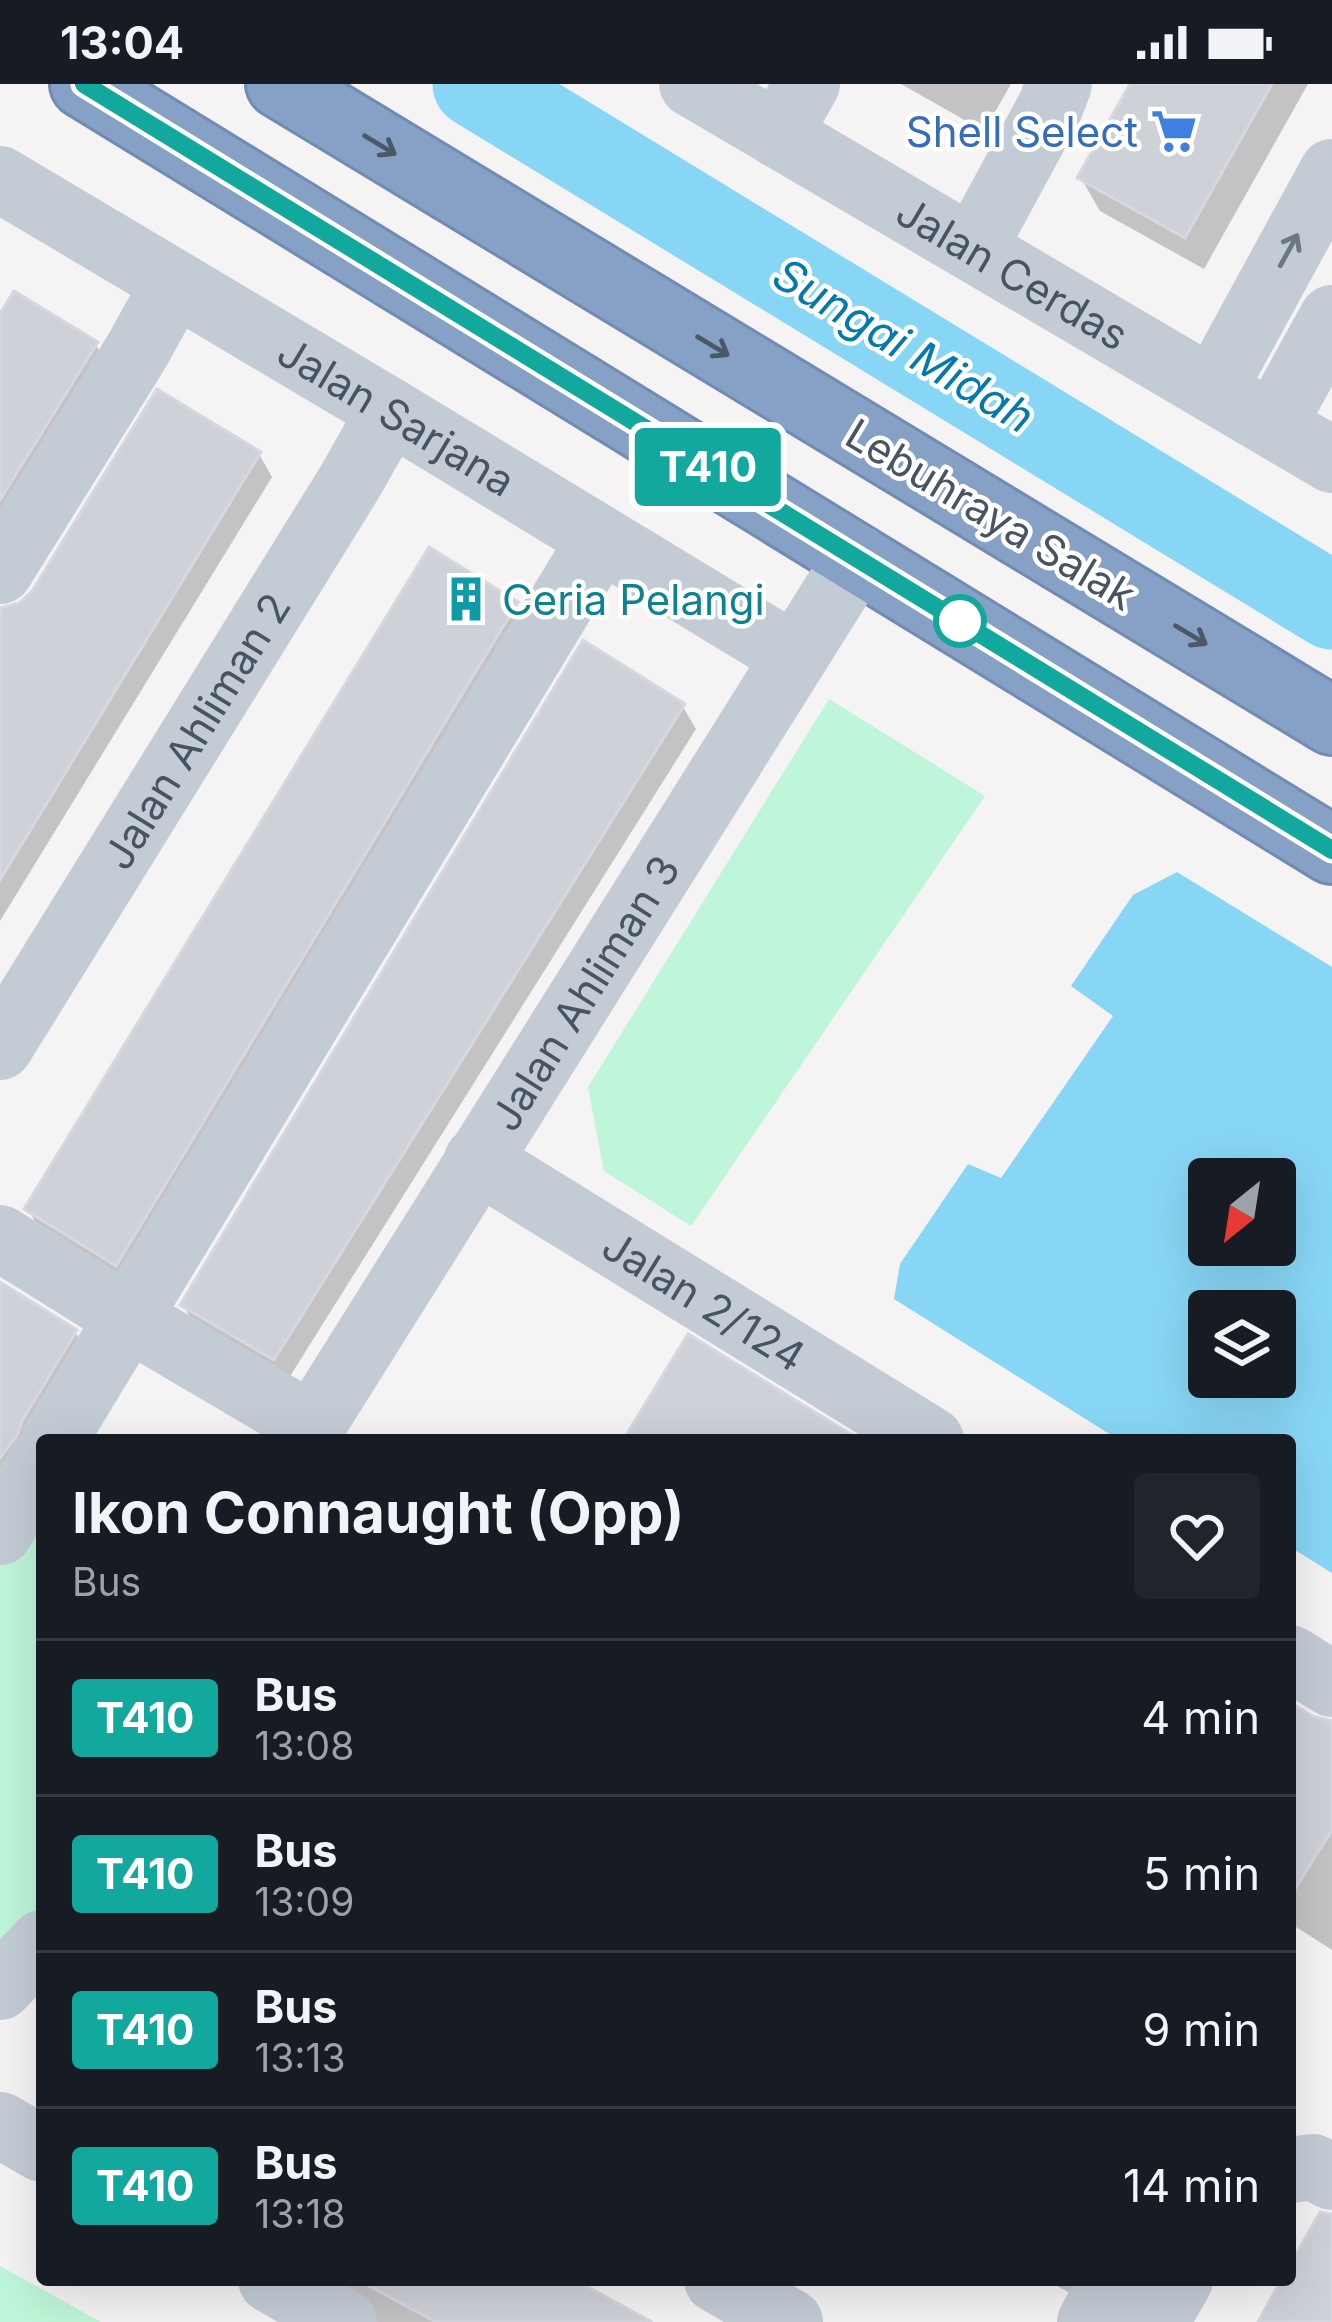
<!DOCTYPE html>
<html lang="en">
<head>
<meta charset="utf-8">
<style>
	body { margin:0; font-family:Inter,sans-serif; background:#20242c; color:#f1f3f6; height:100vh; display:flex; flex-direction:column; font-size:45px; white-space:nowrap }
	* { box-sizing:border-box; margin:0 }
	p { font-size:39px; color:#9ea1a6 }
	.icon { flex:none; width:66px; height:66px; fill:none; stroke:currentColor; stroke-width:2; stroke-linecap:round; stroke-linejoin:round }
	.map { position:relative; flex:1; overflow:hidden }
	.panel { position:absolute; left:36px; top:1350px; width:1260px; height:852px; display:flex; flex-direction:column; background:#171b24; border-radius:12px; box-shadow:0 12px 48px #0002 }
	.panel>* { flex:none }
	.badge { padding:0 24px; border-radius:9px; font-size:42px; line-height:78px }
	.needle { width:78px; rotate:210deg }
	.tools { position:absolute; left:1188px; top:1074px; display:grid; gap:24px }
	.tools a { display:grid; place-items:center; width:108px; height:108px; border-radius:12px; background:#171b24; box-shadow:0 12px 48px #0002; font-size:60px }
	.map>.badge { position:absolute; translate:-50% -50%; box-shadow:0 0 0 6px #fff }
	.round { display:grid; place-items:center; flex:none; width:126px; height:126px; border-radius:12px; background:#20242c }
	.head { display:flex; align-items:center; justify-content:space-between; height:204px; padding:0 36px }
	h1 { font-size:57px; font-weight:700; line-height:90px }
	ul { padding:0; list-style:none }
	li { display:flex; align-items:center; gap:36px; height:156px; padding:0 36px; border-top:3px solid #363941 }
	li div { flex:1 }
	li b { display:block; font-size:45px }
	li em { font-style:normal }
	li .badge { min-width:132px; font-weight:700; text-align:center }
	.status { display:flex; justify-content:space-between; align-items:center; height:84px; padding:0 60px; background:#171b24; direction:ltr }
	.status svg { height:33px; fill:currentColor }
	.map>svg:first-child { display:block }
	.green { fill:#bff5d8 }
	.water { fill:#88d6f6; fill-rule:evenodd }
	.shadow { fill:#0003 }
	.lines { fill:none; stroke-linecap:round; stroke-linejoin:round }
	.river { stroke:#88d6f6; stroke-width:87 }
	.building { fill:#cfd1d8; stroke:#d6d8df; stroke-width:3 }
	.highway-casing { stroke:#718bb2; stroke-width:72 }
	.minor { stroke:#c3ccd5; stroke-width:66 }
	.highway { stroke:#86a0c6; stroke-width:66 }
	.oneway { stroke:#4b5868 }
	.oneway2 { stroke:#6d7885 }
	.line-casing { stroke:#fff; stroke-width:27 }
	.line { stroke:#12a89d; stroke-width:18 }
	.stop-dot { fill:#fff; stroke:#12a89d; stroke-width:6 }
	.labels { text-anchor:middle; dominant-baseline:central; stroke-width:9; stroke-linejoin:round; paint-order:stroke }
	.shop-label { font-size:42px; fill:#366cbe; stroke:#fff; text-anchor:end }
	.street-label { font-size:42px; fill:#485463; stroke:#fff }
	.culture-label { font-size:42px; fill:#0d838f; stroke:#fff; text-anchor:start }
	.water-label { font-size:45px; font-style:italic; fill:#027aad; stroke:#fff }
</style>
</head>
<body>
<div class="status"><b>13:04</b><svg viewBox="0 0 49 12"><path d="M0 12V9h3v3zM5 12V6h3v6zM10 12V3h3v9zM15 12V0h3v12zM26 1h20v11H26zM47 4h2v5h-2z"/></svg></div>
<div class="map">
<svg width="1332" height="2238" viewBox="0 0 1332 2238">
	<rect width="100%" height="100%" fill="#f5f3f3"/>
	<path class="green" d="M 829,615 L 985,712 L 691,1142 L 604,1087 L 588,1003 Z
		M 42,1422 L 42,1831 L 0,1857 L 0,1481 Z
		M 0,2182 L 101,2238 L 0,2238 Z"/>
	<path class="water" d="M 1177,788 L 1332,883 L 1332,1489 L 1290,1463 L 1290,1356 L 1119,1356 L 894,1215 L 900,1180 L 968,1080 L 1001,1094 L 1113,932 L 1071,902 L 1133,811 ZM 1209,1095 L 1275,1095 L 1275,1161 L 1209,1161 ZM 1209,1227 L 1275,1227 L 1275,1293 L 1209,1293 Z"/>
	<path class="shadow" d="M 901,0 L 1011,0 L 984,47 Z
		M 1133,0 L 1308,0 L 1204,185 L 1100,127 L 1081,94 Z
		M 0,235 L 96,261 L 109,283 L 0,458 Z
		M 259,370 L 272,393 L 0,837 L 0,527 L 18,523 Z
		M 516,520 L 529,543 L 129,1202 L 41,1148 L 28,1125 Z
		M 683,623 L 696,645 L 287,1297 L 196,1243 L 183,1221 Z
		M 0,1202 L 75,1248 L 88,1271 L 0,1417 Z
		M 1290,1622 L 1312,1635 L 1332,1640 L 1332,1866 L 1290,1839 Z
		M 292,2196 L 569,2196 L 646,2238 L 370,2238 Z
		M 1046,2196 L 1160,2196 L 1112,2232 Z"/>
	<g class="lines">
		<path class="river" d="M 476,0 L 1332,522"/>
	</g>
	<path class="building" d="M 1130,0 L 1272,0 L 1185,154 L 1077,94 Z
		M 14,207 L 98,258 L 0,416 L 0,230 Z
		M 157,305 L 261,368 L 0,796 L 0,524 L 19,519 L 32,507 Z
		M 429,463 L 518,518 L 116,1182 L 24,1125 Z
		M 583,556 L 685,620 L 274,1276 L 180,1221 Z
		M 0,1198 L 77,1246 L 22,1337 L 18,1350 L 0,1374 Z
		M 688,1250 L 860,1356 L 623,1356 Z
		M 1290,1618 L 1312,1632 L 1332,1637 L 1332,1746 L 1290,1813 Z
		M 1320,2128 L 1332,2130 L 1332,2238 L 1258,2238 L 1281,2196 L 1290,2196 L 1290,2181 Z
		M 358,2196 L 575,2196 L 652,2238 L 436,2238 Z"/>
	<g class="lines">
		<g class="highway-casing">
			<path id="highway" d="M 84,0 L 1332,766
				M 280,0 L 1332,637"/>
		</g>
		<g class="minor">
			<path id="s1" d="M 692,0 L 1332,376"/>
			<path d="M 778,51 L 807,0"/>
			<path id="s2" d="M 0,95 L 390,327 L 794,572"/>
			<path d="M 973,165 L 1051,21 L 1059,0"/>
			<path d="M 1213,306 L 1332,88"/>
			<path d="M 1273,341 L 1332,234"/>
			<path d="M 0,487 L 137,267 L 174,200"/>
			<path id="s3" d="M 0,963 L 351,396 L 390,327"/>
			<path id="s4" d="M 477,1076 L 931,1356"/>
			<path id="s5" d="M 0,1154 L 127,1233 L 312,1342 L 857,474"/>
			<path d="M 54,1356 L 600,456"/>
			<path d="M 0,1448 L 42,1377"/>
			<path d="M 1290,1574 L 1332,1600"/>
			<path d="M 0,1903 L 42,1859"/>
			<path d="M 0,2041 L 42,2065"/>
			<path d="M 1290,2086 L 1313,2083 L 1332,2093"/>
			<path d="M 271,2196 L 344,2238"/>
			<path d="M 717,2196 L 790,2238"/>
			<path d="M 1090,2238 L 1113,2196"/>
			<path d="M 1156,2238 L 1180,2196"/>
		</g>
		<use href="#highway" class="highway"/>
	</g>
	<defs><path id="oneway-shaft" d="M-6 0H5M1.5-3L5.5 0L1.5 3" fill="none" stroke-width="1.6" stroke-linecap="round" stroke-linejoin="round" transform="scale(3)"/></defs>
	<g class="oneway">
		<use href="#oneway-shaft" transform="translate(380 61) rotate(31)"/>
		<use href="#oneway-shaft" transform="translate(713 262) rotate(31)"/>
		<use href="#oneway-shaft" transform="translate(1191 551) rotate(31)"/>
	</g>
	<use class="oneway2" href="#oneway-shaft" transform="translate(1289 166) rotate(-61)"/>
	<g class="lines">
		<g class="line-casing">
			<path id="line" d="M 84,0 L 1332,766"/>
		</g>
		<use href="#line" class="line"/>
	</g>
	<defs>
		<g id="supermarket-bare" transform="scale(3.6)"><path d="M-6-5.5h2.5l.6 2H6L4.5 2H-2.5L-4.4-4H-6ZM-1.5 3.2a1.3 1.3 0 1 0 .1 0ZM3 3.2a1.3 1.3 0 1 0 .1 0Z" fill="#3f7fe0" stroke="#fff" stroke-width="2.5" paint-order="stroke"/></g>
		<g id="building-bare" transform="scale(3.6)"><path d="M-4-6H4V6H1V3H-1V6H-4ZM-2.5-4.3h1.7v1.8h-1.7ZM.8-4.3h1.7v1.8H.8ZM-2.5-1h1.7V.8h-1.7ZM.8-1h1.7V.8H.8Z" fill="#0f9aa8" stroke="#fff" stroke-width="2.5" paint-order="stroke"/></g>
	</defs>
	<g fill-rule="evenodd">
		<use href="#supermarket-bare" x="1174" y="47"/>
		<use href="#building-bare" x="466" y="515"/>
	</g>
	<circle class="stop-dot" cx="960" cy="537" r="24"/>
	<g class="labels">
		<g class="shop-label">
			<text x="1138" y="47">Shell Select</text>
		</g>
		<g class="street-label">
			<text stroke="none"><textPath href="#s1" startOffset="372">Jalan Cerdas</textPath></text>
			<text stroke="none"><textPath href="#s2" startOffset="462">Jalan Sarjana</textPath></text>
			<text transform="translate(991 430) rotate(31)">Lebuhraya Salak</text>
			<text stroke="none"><textPath href="#s3" startOffset="372">Jalan Ahliman 2</textPath></text>
			<text stroke="none"><textPath href="#s5" startOffset="876">Jalan Ahliman 3</textPath></text>
			<text stroke="none"><textPath href="#s4" startOffset="267">Jalan 2/124</textPath></text>
		</g>
		<g class="culture-label">
			<text x="502" y="515">Ceria Pelangi</text>
		</g>
		<g class="water-label">
			<text transform="translate(904 261) rotate(31)">Sungai Midah</text>
		</g>
	</g>
</svg>
<div class="tools">
<a><svg class="needle" viewBox="-14 -14 28 28"><path d="M0-13l5 13h-10z" fill="#e53935"/><path d="M0 13l5-13h-10z" fill="#9ea1a6"/></svg></a>
<a><svg class="icon" aria-label="layers" viewBox="0 0 24 24"><path d="M12 4l9 5-9 5-9-5zM3 14l9 5 9-5"/></svg></a>
</div>
<b class="badge" style="left:708px;top:383px;background:#12a89d;color:#fff">T410</b>
<section class="panel">
<div class="head"><div><h1>Ikon Connaught (Opp)</h1><p>Bus</p></div><a class="round"><svg class="icon" aria-label="heart" viewBox="0 0 24 24"><path d="M12 20l-8-8c-3-5 5-10 8-4 3-6 11-1 8 4z"/></svg></a></div>
<ul>
<li><span class="badge" style="background:#12a89d;color:#fff">T410</span><div><b>Bus</b><p>13:08</p></div><em>4 min</em></li>
<li><span class="badge" style="background:#12a89d;color:#fff">T410</span><div><b>Bus</b><p>13:09</p></div><em>5 min</em></li>
<li><span class="badge" style="background:#12a89d;color:#fff">T410</span><div><b>Bus</b><p>13:13</p></div><em>9 min</em></li>
<li><span class="badge" style="background:#12a89d;color:#fff">T410</span><div><b>Bus</b><p>13:18</p></div><em>14 min</em></li>
</ul>
</section>
</div>
</body>
</html>
